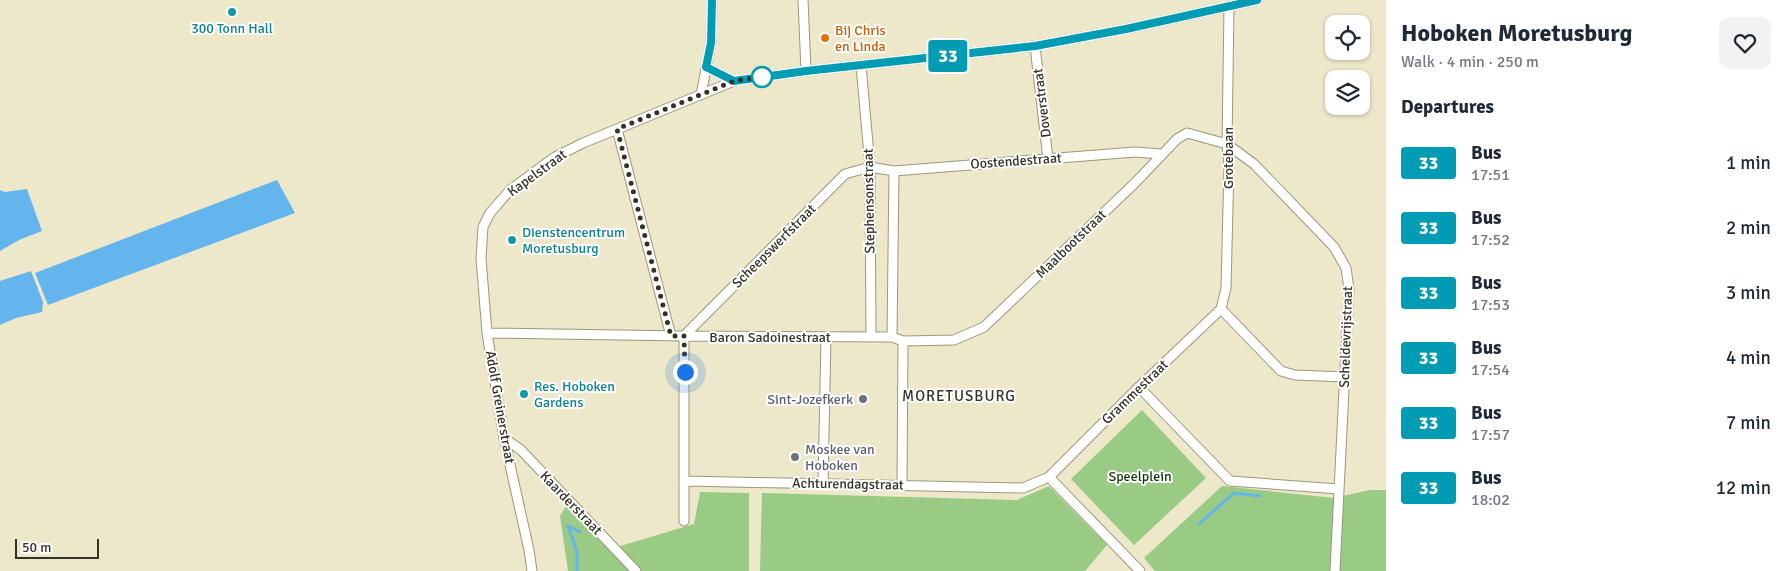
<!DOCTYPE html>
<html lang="en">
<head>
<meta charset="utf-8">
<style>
	body { margin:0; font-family:Signika,sans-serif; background:#f2f2f3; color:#1f2937; height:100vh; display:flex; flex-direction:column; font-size:19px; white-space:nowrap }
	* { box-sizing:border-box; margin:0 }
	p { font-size:16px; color:#747a83 }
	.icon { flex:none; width:28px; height:28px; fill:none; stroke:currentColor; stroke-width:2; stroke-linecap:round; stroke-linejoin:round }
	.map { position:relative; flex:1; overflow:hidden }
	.drawer { display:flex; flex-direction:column; background:#fff; width:400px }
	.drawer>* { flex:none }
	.badge { padding:0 10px; border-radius:4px; font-size:18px; line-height:32px }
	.buttons { position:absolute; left:1325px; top:15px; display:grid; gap:10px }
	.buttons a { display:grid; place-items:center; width:45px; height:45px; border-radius:10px; background:#fff; box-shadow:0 1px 4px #0004; font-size:25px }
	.scale { position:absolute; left:15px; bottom:12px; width:84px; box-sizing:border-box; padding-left:5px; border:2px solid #343226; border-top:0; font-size:14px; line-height:18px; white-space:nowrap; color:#343226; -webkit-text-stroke:4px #fff; paint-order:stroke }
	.you { position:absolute; width:25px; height:25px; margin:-12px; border:4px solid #fff; border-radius:50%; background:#1a73e8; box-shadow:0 0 0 8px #1a73e833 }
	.map>.badge { position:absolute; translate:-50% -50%; box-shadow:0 0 0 2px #fff }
	h2 { padding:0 15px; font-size:19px; line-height:45px }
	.round { display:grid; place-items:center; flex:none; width:52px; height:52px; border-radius:10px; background:#f2f2f3 }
	.headline { display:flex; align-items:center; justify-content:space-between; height:85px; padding:0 15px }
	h1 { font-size:24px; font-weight:700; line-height:38px }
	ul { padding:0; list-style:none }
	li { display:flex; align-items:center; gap:15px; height:65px; padding:0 15px }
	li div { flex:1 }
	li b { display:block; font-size:19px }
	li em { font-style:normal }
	li .badge { min-width:55px; font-weight:700; text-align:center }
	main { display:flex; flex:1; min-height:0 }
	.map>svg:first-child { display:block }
	.green { fill:#99cb85 }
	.water { fill:#64b4ee }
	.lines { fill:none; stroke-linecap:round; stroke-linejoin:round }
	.stream { stroke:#64b4ee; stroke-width:3 }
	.minor-casing { stroke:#9c977a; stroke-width:11 }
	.minor { stroke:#fff; stroke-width:9 }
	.line-casing { stroke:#fff; stroke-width:11 }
	.line { stroke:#009cb4; stroke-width:8 }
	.walk { stroke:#343226; stroke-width:5; stroke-dasharray:0 9 }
	.culture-dot { fill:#0f9aa8; stroke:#fff; stroke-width:2 }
	.food-dot { fill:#e8710a; stroke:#fff; stroke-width:2 }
	.stop-dot { fill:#fff; stroke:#009cb4; stroke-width:2.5 }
	.worship-dot { fill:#6b7280; stroke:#fff; stroke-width:2 }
	.labels { text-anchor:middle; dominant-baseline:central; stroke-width:4; stroke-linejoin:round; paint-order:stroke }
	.culture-label { font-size:14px; fill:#0d838f; stroke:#fff; text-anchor:start }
	.food-label { font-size:14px; fill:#c56008; stroke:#fff; text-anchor:start }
	.street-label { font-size:14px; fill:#343226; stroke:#fff }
	.worship-label { font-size:14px; fill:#5b616d; stroke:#fff; text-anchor:end }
	.park-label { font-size:14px; fill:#143602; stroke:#fff }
	.neighbourhood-label { font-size:15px; letter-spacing:1px; fill:#343226; stroke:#fff }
</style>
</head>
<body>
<main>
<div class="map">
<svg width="1386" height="571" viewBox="0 0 1386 571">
	<rect width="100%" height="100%" fill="#ede8c9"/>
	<path class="green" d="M 1142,410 L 1206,478 L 1134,545 L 1071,479 Z
		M 1049,486 L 1107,545 L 1085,571 L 760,571 L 762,493 L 1017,500 Z
		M 1222,486 L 1334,498 L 1370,490 L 1386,490 L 1386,571 L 1155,571 L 1144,558 Z
		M 700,492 L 749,493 L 749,571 L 568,571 L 560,516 L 566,506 L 603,544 L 617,547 L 694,524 Z"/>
	<path class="water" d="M 277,180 L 295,213 L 48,305 L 35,273 Z
		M 27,189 L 42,231 L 19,240 L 0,251 L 0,190 L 5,192 Z
		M 31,271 L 43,302 L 42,312 L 16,318 L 0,325 L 0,281 Z"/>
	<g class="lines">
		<path class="stream" d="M 1199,524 L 1234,493 L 1260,496
			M 577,571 L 577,552 L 568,526 L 580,532"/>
		<g class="minor-casing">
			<path id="minor" d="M 803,0 L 806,71
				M 1035,46 L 1048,159
				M 861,65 L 870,167 L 871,337
				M 706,67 L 734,81
				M 701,95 L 711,43 L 712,0
				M 617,129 L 671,336
				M 1221,309 L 1226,288 L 1229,165 L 1227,144 L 1229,7
				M 1221,309 L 1281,371 L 1295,375 L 1345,377
				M 487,333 L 684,336 L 892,337 L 903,341 L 954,340 L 984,327 L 1135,183 L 1177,139 L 1187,133 L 1227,144 L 1254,164 L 1334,247 L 1346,268 L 1349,289 L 1335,571
				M 892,337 L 894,171
				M 1139,387 L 1230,481 L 1339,489
				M 504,438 L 521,450 L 636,571
				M 1049,477 L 1140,571
				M 685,481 L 1023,488 L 1049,477 L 1139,387 L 1221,309
				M 823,483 L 826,337
				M 902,484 L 903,341
				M 684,521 L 684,336 L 845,174 L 870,167 L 894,171 L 1135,152 L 1161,154
				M 532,571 L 529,550 L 504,438 L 487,333 L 481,258 L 483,227 L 490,213 L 510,190 L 555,157 L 583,143 L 734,81 L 806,71 L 1035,46 L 1126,29 L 1257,0"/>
		</g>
		<use href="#minor" class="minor"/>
	</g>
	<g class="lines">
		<g class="line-casing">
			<path id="line" d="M 712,0 L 711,43 L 706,67 L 734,81 L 806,71 L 1035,46 L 1126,29 L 1257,0"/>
		</g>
		<use href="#line" class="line"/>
		<path class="walk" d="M 685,372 L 684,336 L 671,336 L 617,129 L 734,81 L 762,77"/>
	</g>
	<g class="culture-dot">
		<circle cx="232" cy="12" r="5"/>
		<circle cx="512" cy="240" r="5"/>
		<circle cx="524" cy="394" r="5"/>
	</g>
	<circle class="food-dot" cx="825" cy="38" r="5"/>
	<circle class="stop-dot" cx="762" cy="77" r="10"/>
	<g class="worship-dot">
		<circle cx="863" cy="399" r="5"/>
		<circle cx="795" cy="457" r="5"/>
	</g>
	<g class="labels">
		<g class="culture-label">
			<text x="232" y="28" text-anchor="middle">300 Tonn Hall</text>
			<text x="522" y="232">Dienstencentrum<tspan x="522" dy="16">Moretusburg</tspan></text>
			<text x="534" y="386">Res. Hoboken<tspan x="534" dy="16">Gardens</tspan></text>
		</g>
		<g class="food-label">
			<text x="835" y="30">Bij Chris<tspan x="835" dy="16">en Linda</tspan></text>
		</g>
		<g class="street-label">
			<text transform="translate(1042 103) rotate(-97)">Doverstraat</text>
			<text transform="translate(1228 158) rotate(-90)">Grotebaan</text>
			<text transform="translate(1016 161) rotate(-4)">Oostendestraat</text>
			<text transform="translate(537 173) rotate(-36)">Kapelstraat</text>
			<text transform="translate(869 201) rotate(-91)">Stephensonstraat</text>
			<text transform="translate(1071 244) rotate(-44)">Maalbootstraat</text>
			<text transform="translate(774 246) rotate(-45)">Scheepswerfstraat</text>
			<text x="770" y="337">Baron Sadoinestraat</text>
			<text transform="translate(1346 337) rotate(-88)">Scheldevrijstraat</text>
			<text transform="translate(1135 392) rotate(-44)">Grammestraat</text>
			<text transform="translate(500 407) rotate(80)">Adolf Greinerstraat</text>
			<text transform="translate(848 484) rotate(1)">Achturendagstraat</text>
			<text transform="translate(571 503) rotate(46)">Kaarderstraat</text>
		</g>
		<g class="worship-label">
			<text x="853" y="399">Sint-Jozefkerk</text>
			<text x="805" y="449" text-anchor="start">Moskee van<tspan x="805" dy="16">Hoboken</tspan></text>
		</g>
		<g class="park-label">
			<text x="1140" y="476">Speelplein</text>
		</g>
		<g class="neighbourhood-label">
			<text x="959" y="396">MORETUSBURG</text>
		</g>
	</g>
</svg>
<div class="buttons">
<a><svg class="icon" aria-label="locate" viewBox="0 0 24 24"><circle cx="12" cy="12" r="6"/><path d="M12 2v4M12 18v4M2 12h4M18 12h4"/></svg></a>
<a><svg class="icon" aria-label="layers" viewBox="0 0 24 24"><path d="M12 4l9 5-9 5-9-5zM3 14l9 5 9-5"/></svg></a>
</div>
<div class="scale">50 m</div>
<div class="you" style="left:685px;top:372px"></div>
<b class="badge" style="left:948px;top:56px;background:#009cb4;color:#fff">33</b>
</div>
<section class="drawer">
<div class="headline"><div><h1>Hoboken Moretusburg</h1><p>Walk · 4 min · 250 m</p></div><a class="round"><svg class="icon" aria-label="heart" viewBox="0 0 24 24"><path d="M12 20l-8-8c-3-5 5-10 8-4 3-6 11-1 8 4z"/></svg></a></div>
<h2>Departures</h2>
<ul>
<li><span class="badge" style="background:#009cb4;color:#fff">33</span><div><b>Bus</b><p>17:51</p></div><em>1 min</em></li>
<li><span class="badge" style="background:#009cb4;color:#fff">33</span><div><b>Bus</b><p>17:52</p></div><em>2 min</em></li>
<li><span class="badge" style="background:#009cb4;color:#fff">33</span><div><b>Bus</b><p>17:53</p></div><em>3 min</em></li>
<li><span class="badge" style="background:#009cb4;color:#fff">33</span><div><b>Bus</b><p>17:54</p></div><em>4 min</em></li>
<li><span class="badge" style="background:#009cb4;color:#fff">33</span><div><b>Bus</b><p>17:57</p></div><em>7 min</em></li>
<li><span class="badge" style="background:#009cb4;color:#fff">33</span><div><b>Bus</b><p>18:02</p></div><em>12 min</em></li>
</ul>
</section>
</main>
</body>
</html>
